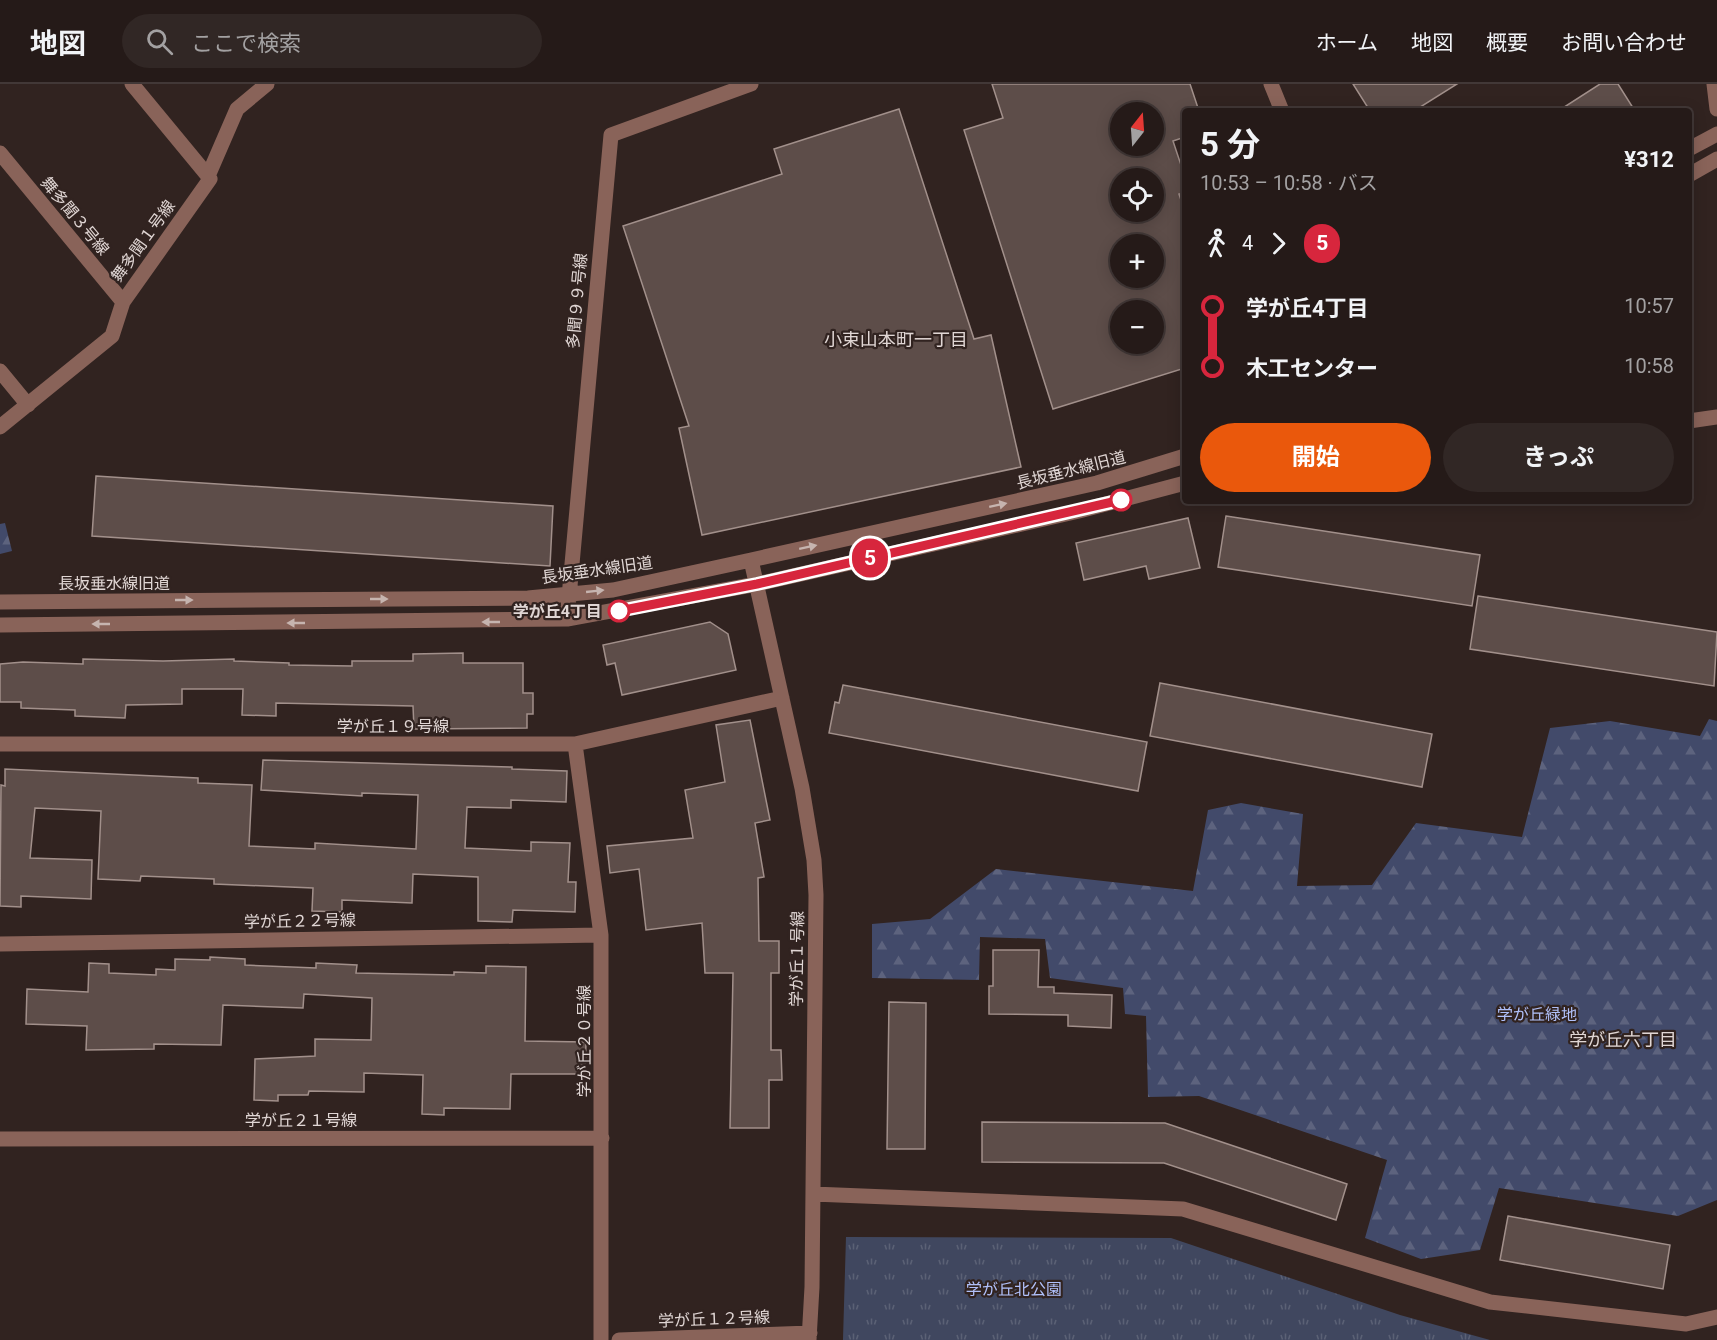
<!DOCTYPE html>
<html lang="ja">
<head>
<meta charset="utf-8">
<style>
	body { margin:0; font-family:Roboto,"Noto Sans JP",sans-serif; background:#312725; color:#f1f3f6; height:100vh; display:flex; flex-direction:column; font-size:22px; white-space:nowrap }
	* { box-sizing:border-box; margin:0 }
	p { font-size:20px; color:#a3a1a2 }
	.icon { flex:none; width:33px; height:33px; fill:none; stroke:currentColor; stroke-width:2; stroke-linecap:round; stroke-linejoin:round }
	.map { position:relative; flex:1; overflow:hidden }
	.panel { position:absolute; left:1182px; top:24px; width:510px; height:396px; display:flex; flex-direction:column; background:#251a18; border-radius:6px; box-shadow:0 3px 15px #0003,0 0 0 2px #423837 }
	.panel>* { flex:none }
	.badge { padding:0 12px; border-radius:20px; font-size:21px; line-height:39px }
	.needle { width:39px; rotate:17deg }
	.tools { position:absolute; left:1110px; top:18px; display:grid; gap:12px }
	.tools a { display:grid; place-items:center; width:54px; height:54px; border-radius:50%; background:#251a18; box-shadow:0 3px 15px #0003,0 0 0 2px #423837; font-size:30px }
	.map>.badge { position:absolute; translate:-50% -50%; box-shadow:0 0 0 3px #fff }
	.legs { display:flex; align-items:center; gap:9px; height:66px; padding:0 18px; font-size:20px }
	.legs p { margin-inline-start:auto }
	.head { display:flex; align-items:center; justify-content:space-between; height:102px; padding:0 18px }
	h1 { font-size:33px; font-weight:700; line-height:45px }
	.primary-button { display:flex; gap:12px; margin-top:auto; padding:12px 18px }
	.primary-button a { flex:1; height:69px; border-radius:36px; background:#ea580c; color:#fff; font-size:24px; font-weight:700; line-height:69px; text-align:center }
	.primary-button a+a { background:#312725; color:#f1f3f6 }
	ul { padding:0 18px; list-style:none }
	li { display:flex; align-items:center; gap:21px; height:60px; font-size:22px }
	li i { display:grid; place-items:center; width:9px; height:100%; margin:0 8px; background:currentColor }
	li i::after { content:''; width:15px; height:15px; margin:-8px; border:4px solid; border-radius:50%; background:#251a18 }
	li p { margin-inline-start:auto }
	li:first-child i { background:linear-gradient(#0000 50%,currentColor 0) }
	li:last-child i { background:linear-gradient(currentColor 50%,#0000 0) }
	header { display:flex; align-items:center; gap:36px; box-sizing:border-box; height:84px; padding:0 30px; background:#251a18; border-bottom:2px solid #423837 }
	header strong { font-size:28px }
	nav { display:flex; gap:33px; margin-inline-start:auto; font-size:21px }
	.search { width:420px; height:54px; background:#312725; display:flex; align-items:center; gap:15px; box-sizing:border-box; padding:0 21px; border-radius:33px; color:#a3a1a2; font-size:22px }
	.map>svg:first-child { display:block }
	.grass { fill:url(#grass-tufts) }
	.forest { fill:url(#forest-firs) }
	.building { fill:#5d4d49; stroke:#a2908b; stroke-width:1.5; fill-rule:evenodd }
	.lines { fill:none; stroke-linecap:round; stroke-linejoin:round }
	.minor { stroke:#896359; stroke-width:15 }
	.oneway { fill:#c6b4af }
	.line-1-casing { stroke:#fff; stroke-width:14 }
	.line-1 { stroke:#d7263d; stroke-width:9 }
	.stop-1-dot { fill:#fff; stroke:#d7263d; stroke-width:3 }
	.labels { text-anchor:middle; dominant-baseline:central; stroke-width:4.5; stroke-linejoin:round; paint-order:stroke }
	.street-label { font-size:16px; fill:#e0d6d4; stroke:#312320 }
	.stop-label { font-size:16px; font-weight:bold; fill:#e0d6d4; stroke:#312320; text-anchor:end }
	.park-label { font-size:16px; fill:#b0c0fa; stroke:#312320 }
	.neighbourhood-label { font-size:18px; fill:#e0d6d4; stroke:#312320 }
</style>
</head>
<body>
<header>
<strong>地図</strong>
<div class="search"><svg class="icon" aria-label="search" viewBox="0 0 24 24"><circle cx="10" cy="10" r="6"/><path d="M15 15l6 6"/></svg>ここで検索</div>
<nav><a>ホーム</a><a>地図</a><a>概要</a><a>お問い合わせ</a></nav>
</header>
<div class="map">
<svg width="1717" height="1256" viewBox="0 0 1717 1256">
	<defs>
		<pattern id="grass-tufts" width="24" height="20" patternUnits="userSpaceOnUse" patternTransform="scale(1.5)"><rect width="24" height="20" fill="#40475f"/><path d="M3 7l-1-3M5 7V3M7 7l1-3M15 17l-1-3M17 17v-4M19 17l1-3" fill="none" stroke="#5b6175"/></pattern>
		<pattern id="forest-firs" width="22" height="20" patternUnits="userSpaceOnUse" patternTransform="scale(1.5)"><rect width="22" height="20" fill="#424a6a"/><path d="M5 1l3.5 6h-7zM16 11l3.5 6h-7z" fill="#5d637e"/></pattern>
	</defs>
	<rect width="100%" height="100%" fill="#312320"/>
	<path class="grass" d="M 846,1153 L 1171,1154 L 1400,1231 L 1490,1256 L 843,1256 Z"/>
	<path class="forest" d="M 5,439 L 12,467 L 0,470 L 0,440 Z
		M 1709,635 L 1717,637 L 1717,1116 L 1678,1132 L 1499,1104 L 1480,1166 L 1421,1175 L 1365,1154 L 1387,1076 L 1199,1012 L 1148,1013 L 1146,932 L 1125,930 L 1123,904 L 1050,894 L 1045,855 L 980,853 L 979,896 L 872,894 L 872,840 L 930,835 L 996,785 L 1193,807 L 1208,726 L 1241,719 L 1303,730 L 1297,802 L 1372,801 L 1416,739 L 1522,753 L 1550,644 L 1610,637 L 1700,652 Z"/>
	<path class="building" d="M 992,0 L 1190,0 L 1199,27 L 1185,27 L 1185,53 L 1173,57 L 1185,93 L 1185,109 L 1179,110 L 1185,128 L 1185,284 L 1053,325 L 964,46 L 1003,34 ZM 1120,28 L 1154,28 L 1154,62 L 1120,62 ZM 1120,94 L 1154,94 L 1154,128 L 1120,128 ZM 1120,160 L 1154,160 L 1154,194 L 1120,194 ZM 1120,226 L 1154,226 L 1154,260 L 1120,260 Z
		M 1353,0 L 1457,0 L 1414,27 L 1370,27 Z
		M 1600,0 L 1618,0 L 1635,27 L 1558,27 Z
		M 899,25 L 974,255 L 991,251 L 1021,383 L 702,451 L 679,344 L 689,342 L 623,142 L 782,90 L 774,65 Z
		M 96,392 L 553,422 L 550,482 L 92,452 Z
		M 1226,432 L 1480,471 L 1472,522 L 1218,483 Z
		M 1188,434 L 1200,484 L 1149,495 L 1146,482 L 1084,496 L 1076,459 Z
		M 1478,512 L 1717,548 L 1714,602 L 1470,565 Z
		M 710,538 L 728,550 L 736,586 L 622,611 L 615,579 L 607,581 L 603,561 Z
		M 463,569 L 463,579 L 523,579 L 523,609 L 533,609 L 533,630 L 527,630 L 527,644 L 414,645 L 413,622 L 276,619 L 276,632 L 242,631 L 243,605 L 182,605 L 182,620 L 126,621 L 125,634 L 75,632 L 75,626 L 21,624 L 21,618 L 0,618 L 0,580 L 23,578 L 83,580 L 83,575 L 163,577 L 234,575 L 234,577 L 289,579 L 289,581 L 352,582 L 352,577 L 413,577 L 413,570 Z
		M 1160,599 L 1432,650 L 1422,703 L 1150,652 Z
		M 843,601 L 1147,658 L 1138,707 L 829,649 L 835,618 L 839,619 Z
		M 750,636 L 770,736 L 755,739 L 764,793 L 758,794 L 759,857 L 779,857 L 779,889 L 771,889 L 771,966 L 781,966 L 782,996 L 769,996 L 769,1044 L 730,1044 L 733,889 L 705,889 L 702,839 L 646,846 L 639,785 L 610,789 L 607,762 L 693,754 L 685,706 L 725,698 L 716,641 Z
		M 263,676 L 512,683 L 512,685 L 567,687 L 566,718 L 511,716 L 511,724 L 467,723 L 465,764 L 531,767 L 531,758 L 570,759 L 568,798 L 576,798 L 575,828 L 513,826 L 512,838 L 478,837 L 478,793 L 413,790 L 412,819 L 342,816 L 342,828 L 312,827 L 313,804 L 214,800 L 214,795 L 141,792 L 140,797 L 98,795 L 101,727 L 35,724 L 30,774 L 92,776 L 91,815 L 21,812 L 21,823 L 0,822 L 1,701 L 5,702 L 5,685 L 198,694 L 198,699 L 252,701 L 249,762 L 315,765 L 315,759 L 416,765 L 418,711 L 362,709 L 362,712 L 261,706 Z
		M 993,866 L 1039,866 L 1038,903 L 1054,903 L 1054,909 L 1112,911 L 1111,944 L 1068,942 L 1068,931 L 989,930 L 989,902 L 993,902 Z
		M 210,873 L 245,875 L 245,881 L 316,884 L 316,879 L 357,881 L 356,889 L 454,891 L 454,888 L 486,889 L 486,882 L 526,883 L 525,957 L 586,958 L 585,990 L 511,990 L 510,1025 L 444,1024 L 444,1031 L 422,1030 L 423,991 L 364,989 L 364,1008 L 309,1007 L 308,1011 L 278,1011 L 278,1017 L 254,1016 L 255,975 L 315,972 L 315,955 L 371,956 L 372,914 L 304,910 L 303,924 L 223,921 L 221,961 L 154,960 L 154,965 L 86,966 L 87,942 L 26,940 L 27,905 L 88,908 L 89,879 L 109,880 L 109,889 L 156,891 L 156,885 L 175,886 L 175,875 L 210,876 Z
		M 889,918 L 926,919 L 925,1065 L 887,1065 Z
		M 982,1038 L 1165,1039 L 1347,1100 L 1336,1136 L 1164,1079 L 982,1078 Z
		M 1508,1132 L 1670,1161 L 1663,1205 L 1500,1176 Z"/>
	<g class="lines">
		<path class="minor" d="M 132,0 L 208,92
			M 1271,0 L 1282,27
			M 1714,0 L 1717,25
			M 1689,65 L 1717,50
			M 0,69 L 123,218
			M 1689,91 L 1717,75
			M 0,287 L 28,321
			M 1689,337 L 1717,333
			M 0,343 L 112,252 L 123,218 L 210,95 L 208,92 L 237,25 L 267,0
			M 751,476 L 802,704 L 814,776 L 816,811 L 812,1203 L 809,1256
			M 0,518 L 528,514 L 613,506 L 751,476 L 1097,399 L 1185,372
			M 567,535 L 611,51 L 751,0
			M 0,541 L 567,535 L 757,500 L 1079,427 L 1185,399
			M 0,660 L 575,660 L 782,614
			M 575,660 L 601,851 L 601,1256
			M 0,860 L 601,851
			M 0,1055 L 602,1054
			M 813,1110 L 1183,1125 L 1490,1218 L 1686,1240 L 1717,1233
			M 619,1256 L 810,1249"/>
	</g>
	<defs><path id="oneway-solid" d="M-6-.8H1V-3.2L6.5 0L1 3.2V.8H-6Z" transform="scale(1.5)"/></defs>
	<g class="oneway">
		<use href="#oneway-solid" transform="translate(998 421) rotate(-12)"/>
		<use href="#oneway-solid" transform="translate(808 463) rotate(-12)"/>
		<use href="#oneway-solid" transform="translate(595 507) rotate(-6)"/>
		<use href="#oneway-solid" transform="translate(379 515)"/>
		<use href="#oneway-solid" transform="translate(184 516)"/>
		<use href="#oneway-solid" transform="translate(491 538) rotate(180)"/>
		<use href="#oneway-solid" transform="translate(296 539) rotate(180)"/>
		<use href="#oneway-solid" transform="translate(101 540) rotate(180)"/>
	</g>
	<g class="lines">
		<g class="line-1-casing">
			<path id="line-1" d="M 619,527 L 757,500 L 1121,416"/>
		</g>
		<use href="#line-1" class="line-1"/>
	</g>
	<g class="stop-1-dot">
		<circle cx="1121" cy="416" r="10"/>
		<circle cx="619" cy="527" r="10"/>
	</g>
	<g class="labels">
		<g class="street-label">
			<text transform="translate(75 132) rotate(50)">舞多聞３号線</text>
			<text transform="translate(143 157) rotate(-54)">舞多聞１号線</text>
			<text transform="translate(577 217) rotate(-85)">多聞９９号線</text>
			<text transform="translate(1071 386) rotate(-14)">長坂垂水線旧道</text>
			<text transform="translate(597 486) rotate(-8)">長坂垂水線旧道</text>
			<text x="114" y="499">長坂垂水線旧道</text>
			<text x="393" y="642">学が丘１９号線</text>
			<text transform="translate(300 837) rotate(-1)">学が丘２２号線</text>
			<text transform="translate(797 875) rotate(-89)">学が丘１号線</text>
			<text transform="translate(584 957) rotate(-90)">学が丘２０号線</text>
			<text x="301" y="1036">学が丘２１号線</text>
			<text transform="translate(714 1235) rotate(-2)">学が丘１２号線</text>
		</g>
		<g class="stop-label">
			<text x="602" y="527">学が丘4丁目</text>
		</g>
		<g class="park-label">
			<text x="1537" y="930">学が丘緑地</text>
			<text x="1014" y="1205">学が丘北公園</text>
		</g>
		<g class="neighbourhood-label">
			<text x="896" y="255">小束山本町一丁目</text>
			<text x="1623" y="955">学が丘六丁目</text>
		</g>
	</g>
</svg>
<div class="tools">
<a><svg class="needle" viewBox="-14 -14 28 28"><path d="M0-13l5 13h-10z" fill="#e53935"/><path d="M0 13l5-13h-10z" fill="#a3a1a2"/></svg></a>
<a><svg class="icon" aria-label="locate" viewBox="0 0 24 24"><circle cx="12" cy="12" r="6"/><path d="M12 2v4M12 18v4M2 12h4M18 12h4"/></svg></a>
<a>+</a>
<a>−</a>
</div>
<b class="badge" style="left:870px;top:474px;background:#d7263d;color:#fff">5</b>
<section class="panel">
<div class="head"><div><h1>5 分</h1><p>10:53 – 10:58 · バス</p></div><b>¥312</b></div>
<div class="legs"><svg class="icon" aria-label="walk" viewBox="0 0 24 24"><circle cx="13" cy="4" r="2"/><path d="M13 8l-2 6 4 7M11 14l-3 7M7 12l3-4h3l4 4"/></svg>4<svg class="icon" aria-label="forward" viewBox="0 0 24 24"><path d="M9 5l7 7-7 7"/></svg><b class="badge" style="background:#d7263d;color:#fff">5</b></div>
<ul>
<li><i style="color:#d7263d"></i><b>学が丘4丁目</b><p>10:57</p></li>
<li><i style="color:#d7263d"></i><b>木工センター</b><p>10:58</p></li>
</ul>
<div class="primary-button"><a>開始</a><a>きっぷ</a></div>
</section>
</div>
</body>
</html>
